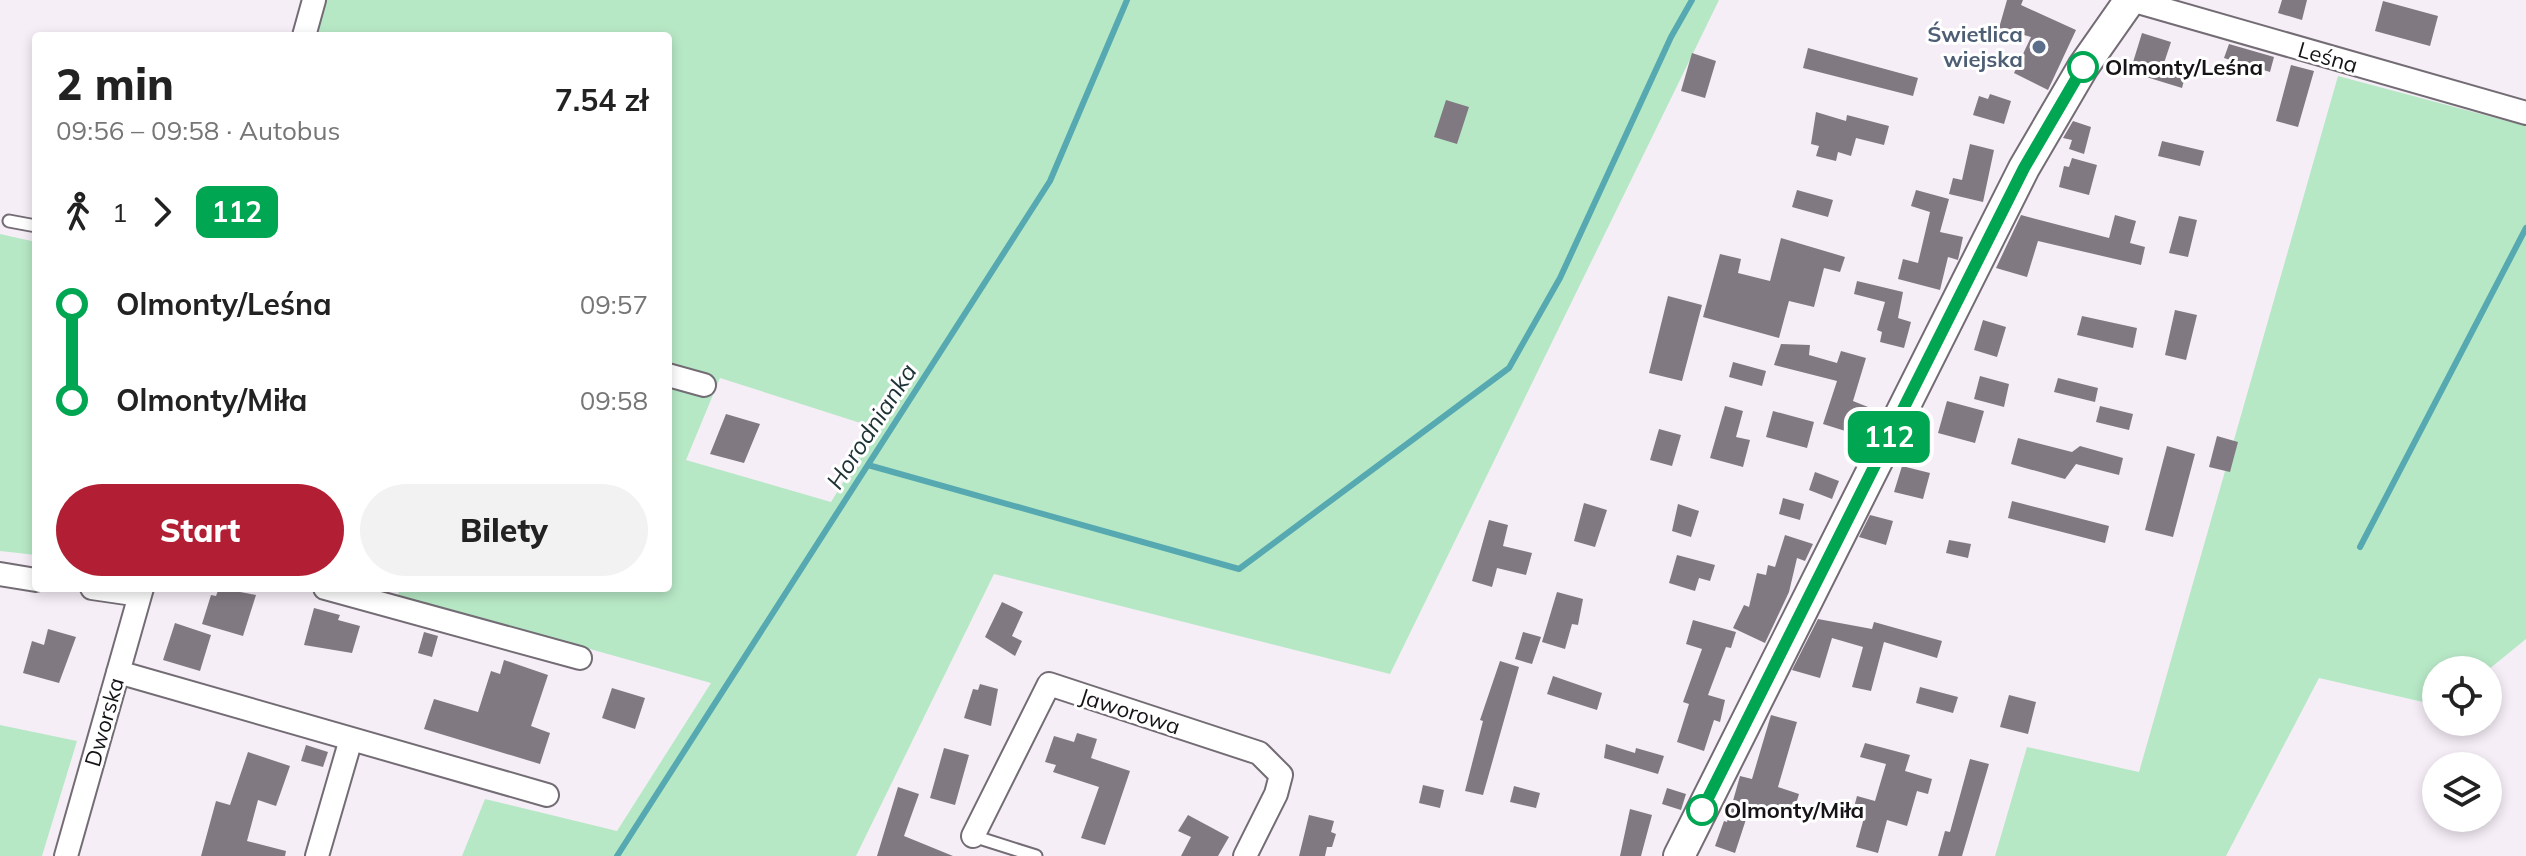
<!DOCTYPE html>
<html lang="pl">
<head>
<meta charset="utf-8">
<style>
	body { margin:0; font-family:Mulish,sans-serif; background:#f2f2f2; color:#222; height:100vh; display:flex; flex-direction:column; font-size:30px; white-space:nowrap }
	* { box-sizing:border-box; margin:0 }
	p { font-size:26px; color:#767676 }
	.icon { flex:none; width:44px; height:44px; fill:none; stroke:currentColor; stroke-width:2; stroke-linecap:round; stroke-linejoin:round }
	.map { position:relative; flex:1; overflow:hidden }
	.drawer { position:absolute; left:32px; top:32px; width:640px; height:560px; display:flex; flex-direction:column; background:#fff; border-radius:8px; box-shadow:0 4px 12px #0003 }
	.drawer>* { flex:none }
	.badge { padding:0 16px; border-radius:12px; font-size:28px; line-height:52px }
	.fabs { position:absolute; left:2422px; top:656px; display:grid; gap:16px }
	.fabs a { display:grid; place-items:center; width:80px; height:80px; border-radius:50%; background:#fff; box-shadow:0 4px 12px #0003; font-size:40px }
	.map>.badge { position:absolute; translate:-50% -50%; box-shadow:0 0 0 4px #fff }
	.legs { display:flex; align-items:center; gap:12px; height:88px; padding:0 24px; font-size:26px }
	.legs p { margin-inline-start:auto }
	.summary { display:flex; align-items:center; justify-content:space-between; height:136px; padding:0 24px }
	h1 { font-size:44px; font-weight:800; line-height:60px }
	.action { display:flex; gap:16px; margin-top:auto; padding:16px 24px }
	.action a { flex:1; height:92px; border-radius:48px; background:#b21f35; color:#fff; font-size:32px; font-weight:800; line-height:92px; text-align:center }
	.action a+a { background:#f2f2f2; color:#222 }
	ul { padding:0 24px; list-style:none }
	li { display:flex; align-items:center; gap:28px; height:96px; font-size:30px }
	li i { display:grid; place-items:center; width:12px; height:100%; margin:0 10px; background:currentColor }
	li i::after { content:''; width:20px; height:20px; margin:-10px; border:6px solid; border-radius:50%; background:#fff }
	li p { margin-inline-start:auto }
	li:first-child i { background:linear-gradient(#0000 50%,currentColor 0) }
	li:last-child i { background:linear-gradient(currentColor 50%,#0000 0) }
	.map>svg:first-child { display:block }
	.green { fill:#b7e8c6; fill-rule:evenodd }
	.lines { fill:none; stroke-linecap:round; stroke-linejoin:round }
	.stream { stroke:#56a9b1; stroke-width:6 }
	.building { fill:#807981 }
	.lane-casing { stroke:#736c74; stroke-width:15 }
	.street-casing { stroke:#736c74; stroke-width:26 }
	.secondary-casing { stroke:#736c74; stroke-width:34 }
	.lane { stroke:#fff; stroke-width:11 }
	.street { stroke:#fff; stroke-width:22 }
	.secondary { stroke:#fff; stroke-width:30 }
	.line-1-casing { stroke:#fff; stroke-width:18 }
	.line-1 { stroke:#00a651; stroke-width:12 }
	.service-dot { fill:#5c6f8a; stroke:#fff; stroke-width:3 }
	.stop-1-dot { fill:#fff; stroke:#00a651; stroke-width:4 }
	.labels { text-anchor:middle; dominant-baseline:central; stroke-width:6; stroke-linejoin:round; paint-order:stroke }
	.service-label { font-size:22px; font-weight:bold; fill:#4e5e75; stroke:#fff; text-anchor:end }
	.street-label { font-size:22px; fill:#161417; stroke:#fff }
	.stop-label { font-size:22px; font-weight:bold; fill:#161417; stroke:#fff; text-anchor:start }
	.water-label { font-size:24px; font-style:italic; fill:#1c3133; stroke:#fff }
</style>
</head>
<body>
<div class="map">
<svg width="2526" height="856" viewBox="0 0 2526 856">
	<rect width="100%" height="100%" fill="#f6eef7"/>
	<path class="green" d="M 323,0 L 1719,0 L 1390,674 L 994,574 L 856,856 L 462,856 L 485,799 L 617,831 L 711,683 L 398,595 L 400,588 L 668,588 L 668,36 L 313,36 ZM 720,378 L 876,428 L 831,502 L 686,460 Z
		M 2338,76 L 2526,126 L 2526,639 L 2488,670 L 2436,670 L 2436,705 L 2319,678 L 2226,856 L 1995,856 L 2027,747 L 2139,772 Z
		M 0,234 L 36,242 L 36,555 L 0,551 Z
		M 0,725 L 77,741 L 42,856 L 0,856 Z"/>
	<g class="lines">
		<path class="stream" d="M 868,465 L 1239,569 L 1509,368 L 1560,278 L 1671,37 L 1692,0
			M 2360,547 L 2526,228
			M 617,856 L 1050,181 L 1127,0"/>
	</g>
	<path class="building" d="M 2007,0 L 2023,0 L 2021,5 L 2076,30 L 2048,90 L 2014,73 L 2031,37 L 1999,28 Z
		M 2282,0 L 2307,0 L 2302,20 L 2278,13 Z
		M 2383,1 L 2438,16 L 2430,46 L 2375,31 Z
		M 2142,33 L 2171,42 L 2163,66 L 2186,73 L 2182,88 L 2130,72 Z
		M 2229,44 L 2274,57 L 2270,72 L 2224,58 Z
		M 1808,48 L 1918,78 L 1913,96 L 1803,68 Z
		M 1692,53 L 1716,61 L 1705,98 L 1681,91 Z
		M 2291,65 L 2314,71 L 2298,127 L 2276,121 Z
		M 1990,94 L 2011,101 L 2004,124 L 1973,115 L 1979,96 L 1988,99 Z
		M 1446,100 L 1469,107 L 1457,144 L 1434,137 Z
		M 1816,112 L 1846,121 L 1847,115 L 1889,126 L 1884,145 L 1856,138 L 1851,156 L 1838,152 L 1836,161 L 1816,156 L 1819,146 L 1811,144 Z
		M 2073,121 L 2091,127 L 2084,154 L 2069,149 L 2072,140 L 2063,138 Z
		M 2162,141 L 2204,151 L 2200,166 L 2158,156 Z
		M 1970,144 L 1994,150 L 1983,202 L 1949,194 L 1953,178 L 1962,180 Z
		M 2072,158 L 2097,165 L 2089,195 L 2059,187 L 2064,166 L 2069,167 Z
		M 1797,190 L 1833,200 L 1828,217 L 1792,207 Z
		M 1916,190 L 1949,199 L 1940,232 L 1963,237 L 1958,260 L 1948,257 L 1940,290 L 1898,279 L 1903,259 L 1918,263 L 1930,212 L 1911,206 Z
		M 2021,215 L 2109,238 L 2115,215 L 2136,221 L 2130,243 L 2145,247 L 2141,265 L 2038,241 L 2027,277 L 1996,268 Z
		M 2179,216 L 2197,220 L 2188,257 L 2169,253 Z
		M 1781,238 L 1845,257 L 1840,272 L 1824,268 L 1814,307 L 1789,301 L 1779,338 L 1703,317 L 1720,254 L 1741,259 L 1738,273 L 1770,281 Z
		M 1857,281 L 1903,292 L 1898,318 L 1911,322 L 1904,348 L 1880,342 L 1882,332 L 1877,330 L 1885,302 L 1854,294 Z
		M 1668,296 L 1702,305 L 1682,381 L 1649,373 Z
		M 2175,310 L 2197,315 L 2186,360 L 2165,355 Z
		M 2082,316 L 2137,328 L 2133,348 L 2077,335 Z
		M 1983,320 L 2006,327 L 1997,357 L 1974,350 Z
		M 1781,344 L 1810,345 L 1809,355 L 1837,363 L 1841,351 L 1866,358 L 1853,401 L 1868,407 L 1858,435 L 1823,424 L 1837,381 L 1774,365 Z
		M 1733,362 L 1766,371 L 1762,386 L 1729,377 Z
		M 1980,376 L 2009,384 L 2004,407 L 1974,399 Z
		M 2058,378 L 2098,388 L 2095,402 L 2054,392 Z
		M 1947,401 L 1984,411 L 1975,443 L 1938,433 Z
		M 1725,406 L 1743,411 L 1736,437 L 1750,440 L 1743,467 L 1710,458 Z
		M 2100,406 L 2133,414 L 2129,430 L 2096,422 Z
		M 1773,411 L 1814,422 L 1807,448 L 1766,437 Z
		M 726,414 L 760,424 L 744,463 L 710,454 Z
		M 1659,429 L 1681,435 L 1672,466 L 1650,460 Z
		M 2217,436 L 2238,442 L 2230,472 L 2209,467 Z
		M 2018,438 L 2072,452 L 2080,446 L 2123,458 L 2119,475 L 2076,464 L 2065,479 L 2011,464 Z
		M 2167,446 L 2195,454 L 2173,537 L 2145,530 Z
		M 1902,466 L 1930,473 L 1923,499 L 1894,492 Z
		M 1815,472 L 1839,481 L 1832,499 L 1809,490 Z
		M 1783,498 L 1804,504 L 1800,520 L 1779,514 Z
		M 2012,501 L 2109,526 L 2105,543 L 2008,518 Z
		M 1584,503 L 1607,510 L 1595,547 L 1574,541 Z
		M 1678,504 L 1699,511 L 1691,537 L 1672,531 Z
		M 1870,515 L 1893,521 L 1886,545 L 1859,537 Z
		M 1489,520 L 1508,525 L 1503,546 L 1532,553 L 1526,575 L 1497,568 L 1492,587 L 1472,581 Z
		M 1785,535 L 1813,544 L 1805,561 L 1797,558 L 1789,592 L 1765,643 L 1733,628 L 1744,605 L 1749,607 L 1757,573 L 1766,575 L 1768,565 L 1775,567 Z
		M 1949,540 L 1971,544 L 1968,558 L 1946,553 Z
		M 1677,555 L 1715,565 L 1710,581 L 1699,578 L 1695,591 L 1669,583 Z
		M 219,588 L 256,595 L 243,636 L 202,624 L 211,595 L 216,596 Z
		M 1557,592 L 1583,599 L 1578,625 L 1572,624 L 1565,649 L 1542,642 Z
		M 1002,602 L 1023,612 L 1012,636 L 1022,641 L 1015,656 L 985,637 Z
		M 314,608 L 340,615 L 338,620 L 360,626 L 352,653 L 304,645 Z
		M 1818,619 L 1872,629 L 1874,622 L 1942,641 L 1937,658 L 1884,642 L 1871,691 L 1852,687 L 1863,647 L 1832,638 L 1820,678 L 1792,670 Z
		M 1693,620 L 1736,632 L 1731,648 L 1726,647 L 1708,695 L 1725,700 L 1720,722 L 1714,720 L 1704,751 L 1677,742 L 1689,704 L 1683,702 L 1702,649 L 1686,644 Z
		M 175,623 L 211,635 L 200,671 L 163,660 Z
		M 48,629 L 76,637 L 59,683 L 23,673 L 32,641 L 44,645 Z
		M 424,632 L 438,636 L 432,657 L 418,653 Z
		M 1523,632 L 1541,637 L 1532,664 L 1515,659 Z
		M 504,660 L 548,675 L 531,726 L 550,733 L 540,764 L 424,729 L 434,699 L 478,712 L 491,671 L 500,674 Z
		M 1500,661 L 1519,667 L 1483,795 L 1465,791 L 1483,721 L 1480,720 Z
		M 1553,676 L 1602,693 L 1597,710 L 1547,694 Z
		M 980,684 L 998,689 L 991,726 L 964,718 L 973,689 L 978,690 Z
		M 1920,687 L 1958,697 L 1953,713 L 1916,703 Z
		M 612,688 L 645,698 L 635,729 L 602,718 Z
		M 2009,695 L 2036,702 L 2028,734 L 2000,727 Z
		M 1771,715 L 1797,722 L 1778,787 L 1799,794 L 1792,817 L 1751,804 L 1735,853 L 1715,846 L 1724,821 L 1727,822 L 1740,776 L 1752,779 Z
		M 1077,733 L 1097,739 L 1091,758 L 1130,771 L 1105,845 L 1081,838 L 1099,787 L 1053,772 L 1056,765 L 1045,762 L 1054,736 L 1074,742 Z
		M 1865,743 L 1910,755 L 1905,771 L 1932,779 L 1928,794 L 1917,791 L 1907,826 L 1887,820 L 1878,853 L 1856,847 L 1865,814 L 1853,811 L 1857,796 L 1875,801 L 1886,764 L 1860,757 Z
		M 1606,744 L 1635,753 L 1636,748 L 1664,756 L 1658,774 L 1604,758 Z
		M 306,745 L 328,752 L 323,767 L 301,761 Z
		M 944,748 L 969,755 L 955,805 L 930,798 Z
		M 248,752 L 290,766 L 276,806 L 258,800 L 247,841 L 286,851 L 285,856 L 201,856 L 216,801 L 230,805 Z
		M 1970,759 L 1989,764 L 1962,856 L 1938,856 L 1945,831 L 1950,832 Z
		M 1423,785 L 1444,790 L 1440,808 L 1419,803 Z
		M 1514,786 L 1540,793 L 1536,808 L 1510,802 Z
		M 898,787 L 919,794 L 904,836 L 953,856 L 877,856 Z
		M 1667,788 L 1686,794 L 1681,810 L 1662,804 Z
		M 1630,809 L 1652,815 L 1641,856 L 1620,856 Z
		M 1188,815 L 1229,837 L 1218,856 L 1181,856 L 1191,837 L 1178,831 Z
		M 1309,815 L 1334,821 L 1331,832 L 1336,834 L 1332,847 L 1327,847 L 1325,856 L 1299,856 Z"/>
	<g class="lines">
		<g class="lane-casing">
			<path id="lane" d="M 9,221 L 36,226
				M 973,836 L 1036,856"/>
		</g>
		<g class="street-casing">
			<path id="street" d="M 2131,0 L 2526,113
				M 304,36 L 314,0
				M 668,375 L 704,385
				M 0,574 L 36,580
				M 92,588 L 140,595
				M 325,588 L 580,658
				M 118,672 L 547,795
				M 973,836 L 1049,684 L 1259,753 L 1281,775 L 1276,794 L 1245,856
				M 66,856 L 142,588
				M 317,856 L 351,739"/>
		</g>
		<g class="secondary-casing">
			<path id="secondary" d="M 1679,856 L 2024,168 L 2083,67 L 2130,0"/>
		</g>
		<use href="#lane" class="lane"/>
		<use href="#street" class="street"/>
		<use href="#secondary" class="secondary"/>
	</g>
	<g class="lines">
		<g class="line-1-casing">
			<path id="line-1" d="M 1702,810 L 2024,168 L 2083,67"/>
		</g>
		<use href="#line-1" class="line-1"/>
	</g>
	<circle class="service-dot" cx="2039" cy="47" r="8"/>
	<g class="stop-1-dot">
		<circle cx="2083" cy="67" r="14"/>
		<circle cx="1702" cy="810" r="14"/>
	</g>
	<g class="labels">
		<g class="service-label">
			<text x="2023" y="34">Świetlica<tspan x="2023" dy="25">wiejska</tspan></text>
		</g>
		<g class="street-label">
			<text transform="translate(2328 57) rotate(16)">Leśna</text>
			<text transform="translate(1130 711) rotate(18)">Jaworowa</text>
			<text transform="translate(104 722) rotate(-74)">Dworska</text>
		</g>
		<g class="stop-label">
			<text x="2105" y="67">Olmonty/Leśna</text>
			<text x="1724" y="810">Olmonty/Miła</text>
		</g>
		<g class="water-label">
			<text transform="translate(871 426) rotate(-57)">Horodnianka</text>
		</g>
	</g>
</svg>
<div class="fabs">
<a><svg class="icon" aria-label="locate" viewBox="0 0 24 24"><circle cx="12" cy="12" r="6"/><path d="M12 2v4M12 18v4M2 12h4M18 12h4"/></svg></a>
<a><svg class="icon" aria-label="layers" viewBox="0 0 24 24"><path d="M12 4l9 5-9 5-9-5zM3 14l9 5 9-5"/></svg></a>
</div>
<b class="badge" style="left:1889px;top:437px;background:#00a651;color:#fff">112</b>
<section class="drawer">
<div class="summary"><div><h1>2 min</h1><p>09:56 – 09:58 · Autobus</p></div><b>7.54 zł</b></div>
<div class="legs"><svg class="icon" aria-label="walk" viewBox="0 0 24 24"><circle cx="13" cy="4" r="2"/><path d="M13 8l-2 6 4 7M11 14l-3 7M7 12l3-4h3l4 4"/></svg>1<svg class="icon" aria-label="forward" viewBox="0 0 24 24"><path d="M9 5l7 7-7 7"/></svg><b class="badge" style="background:#00a651;color:#fff">112</b></div>
<ul>
<li><i style="color:#00a651"></i><b>Olmonty/Leśna</b><p>09:57</p></li>
<li><i style="color:#00a651"></i><b>Olmonty/Miła</b><p>09:58</p></li>
</ul>
<div class="action"><a>Start</a><a>Bilety</a></div>
</section>
</div>
</body>
</html>
